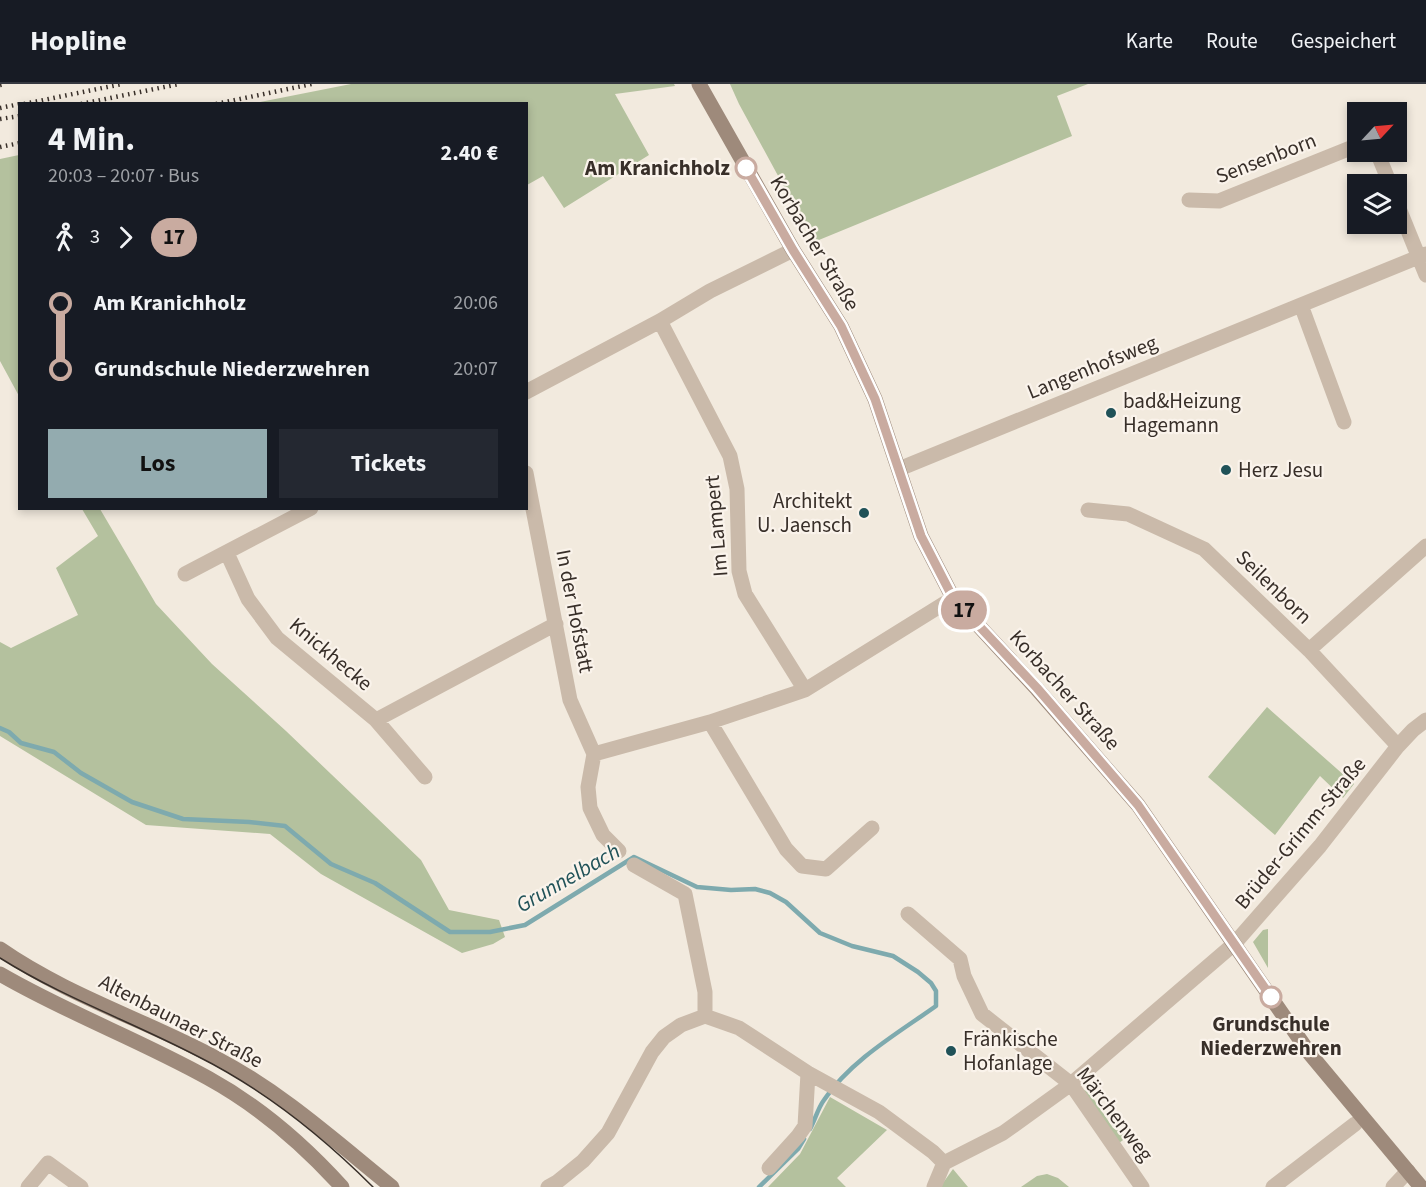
<!DOCTYPE html>
<html lang="de">
<head>
<meta charset="utf-8">
<style>
	body { margin:0; font-family:"Source Sans 3",sans-serif; background:#242831; color:#f1f3f6; height:100vh; display:flex; flex-direction:column; font-size:22px; white-space:nowrap }
	* { box-sizing:border-box; margin:0 }
	p { font-size:20px; color:#9ea1a6 }
	.icon { flex:none; width:33px; height:33px; fill:none; stroke:currentColor; stroke-width:2; stroke-linecap:round; stroke-linejoin:round }
	.map { position:relative; flex:1; overflow:hidden }
	.details { position:absolute; left:18px; top:18px; width:510px; height:408px; display:flex; flex-direction:column; background:#171b24; border-radius:0px; box-shadow:0 3px 9px #0003 }
	.details>* { flex:none }
	.badge { padding:0 12px; border-radius:20px; font-size:21px; line-height:39px }
	.needle { width:39px; rotate:64deg }
	.fabs { position:absolute; left:1347px; top:18px; display:grid; gap:12px }
	.fabs a { display:grid; place-items:center; width:60px; height:60px; border-radius:0px; background:#171b24; box-shadow:0 3px 9px #0003; font-size:30px }
	.map>.badge { position:absolute; translate:-50% -50%; box-shadow:0 0 0 3px #fff }
	.legs { display:flex; align-items:center; gap:9px; height:66px; padding:0 30px; font-size:20px }
	.legs p { margin-inline-start:auto }
	.head { display:flex; align-items:center; justify-content:space-between; height:102px; padding:0 30px }
	h1 { font-size:33px; font-weight:700; line-height:45px }
	.primary-button { display:flex; gap:12px; margin-top:auto; padding:12px 30px }
	.primary-button a { flex:1; height:69px; border-radius:0px; background:#93abaf; color:#111; font-size:24px; font-weight:700; line-height:69px; text-align:center }
	.primary-button a+a { background:#242831; color:#f1f3f6 }
	ul { padding:0 30px; list-style:none }
	li { display:flex; align-items:center; gap:21px; height:66px; font-size:22px }
	li i { display:grid; place-items:center; width:9px; height:100%; margin:0 8px; background:currentColor }
	li i::after { content:''; width:15px; height:15px; margin:-8px; border:4px solid; border-radius:50%; background:#171b24 }
	li p { margin-inline-start:auto }
	li:first-child i { background:linear-gradient(#0000 50%,currentColor 0) }
	li:last-child i { background:linear-gradient(currentColor 50%,#0000 0) }
	header { display:flex; align-items:center; gap:36px; box-sizing:border-box; height:84px; padding:0 30px; background:#171b24; border-bottom:2px solid #363941 }
	header strong { font-size:28px }
	nav { display:flex; gap:33px; margin-inline-start:auto; font-size:21px }
	.map>svg:first-child { display:block }
	.green { fill:#b4c19e }
	.lines { fill:none; stroke-linecap:round; stroke-linejoin:round }
	.stream { stroke:#7eaaae; stroke-width:4.5 }
	.street { stroke:#cabaaa; stroke-width:15 }
	.secondary { stroke:#9e8a7b; stroke-width:15 }
	.tram { stroke:#382f29; stroke-width:1.5 }
	.rail { stroke:#382f29; stroke-width:4.5; stroke-dasharray:1.5 4.5; stroke-linecap:butt }
	.line-1-casing { stroke:#fff; stroke-width:14 }
	.line-1 { stroke:#c9aba0; stroke-width:9 }
	.stop-1-dot { fill:#fff; stroke:#c9aba0; stroke-width:3 }
	.poi-dot { fill:#205258; stroke:#faf3eb; stroke-width:2 }
	.labels { text-anchor:middle; dominant-baseline:central; stroke-width:4.5; stroke-linejoin:round; paint-order:stroke }
	.street-label { font-size:21px; fill:#382f29; stroke:#faf3eb }
	.stop-label { font-size:21px; font-weight:bold; fill:#382f29; stroke:#faf3eb; text-anchor:end }
	.poi-label { font-size:21px; fill:#382f29; stroke:#faf3eb; text-anchor:start }
	.water-label { font-size:22px; font-style:italic; fill:#205258; stroke:#faf3eb }
</style>
</head>
<body>
<header>
<strong>Hopline</strong>
<nav><a>Karte</a><a>Route</a><a>Gespeichert</a></nav>
</header>
<div class="map">
<svg width="1426" height="1103" viewBox="0 0 1426 1103">
	<rect width="100%" height="100%" fill="#f2eade"/>
	<path class="green" d="M 351,0 L 674,0 L 675,2 L 615,10 L 649,71 L 564,124 L 543,92 L 527,101 L 526,20 L 255,19 Z
		M 730,0 L 1088,0 L 1057,12 L 1072,52 L 814,158 L 739,20 Z
		M 19,71 L 20,71 L 19,312 L 0,277 L 0,75 Z
		M 82,425 L 100,425 L 156,520 L 212,580 L 286,647 L 421,776 L 449,826 L 499,836 L 505,853 L 493,860 L 462,869 L 321,790 L 270,750 L 146,741 L 0,652 L 0,558 L 11,564 L 78,531 L 56,484 L 98,452 Z
		M 1267,623 L 1354,700 L 1343,714 L 1320,692 L 1275,751 L 1208,693 Z
		M 1268,845 L 1268,884 L 1253,858 L 1263,846 Z
		M 1085,1006 L 1091,1011 L 1113,1044 L 1130,1051 L 1119,1059 L 1083,1007 Z
		M 830,1013 L 887,1046 L 837,1094 L 846,1103 L 768,1103 L 800,1070 Z
		M 953,1085 L 968,1103 L 940,1103 Z
		M 1047,1090 L 1058,1094 L 1069,1103 L 1021,1103 L 1037,1092 Z"/>
	<g class="lines">
		<path class="stream" d="M 0,644 L 9,648 L 21,659 L 54,668 L 81,689 L 132,718 L 183,735 L 249,738 L 285,742 L 331,780 L 375,799 L 450,848 L 490,848 L 525,841 L 634,773 L 697,803 L 731,806 L 755,805 L 770,809 L 786,818 L 820,849 L 852,862 L 893,872 L 918,888 L 931,899 L 936,907 L 936,922 C 898,949 851,976 824,1016 C 818,1024 815,1036 810,1045
			M 759,1103 L 798,1065 L 804,1055"/>
		<path class="street" d="M 1377,68 L 1390,100
			M 1189,116 L 1219,117 L 1358,61
			M 1396,117 L 1426,191
			M 1301,221 L 1344,338
			M 660,237 L 730,372 L 737,405 L 739,487 L 745,510 L 805,606
			M 526,308 L 660,237 L 710,207 L 793,166
			M 899,385 L 1426,170
			M 526,389 L 570,616 L 594,670 L 588,703 L 590,724 L 603,751 L 619,767
			M 1088,426 L 1128,430 L 1204,465 L 1309,566 L 1398,662
			M 227,469 L 248,515 L 277,554 L 376,636 L 556,540
			M 185,490 L 311,424
			M 1309,566 L 1426,462
			M 376,636 L 425,693
			M 594,670 L 710,638
			M 872,744 L 826,785 L 802,782 L 786,765 L 710,638 L 805,606 L 953,514
			M 634,781 L 685,810 L 705,908 L 705,932
			M 908,830 L 960,875 L 964,892 L 982,930 L 1071,1000 L 1142,1103
			M 769,1084 L 798,1052 L 805,1042 L 808,989
			M 28,1103 L 48,1079 L 81,1103
			M 548,1103 L 557,1098 L 583,1077 L 608,1049 L 652,968 L 664,953 L 681,941 L 705,932 L 739,944 L 808,989 L 879,1028 L 933,1068 L 944,1079
			M 934,1103 L 944,1079 L 1003,1049 L 1071,1000 L 1234,860 L 1320,762 L 1398,662 L 1413,646 L 1426,636
			M 1273,1103 L 1355,1040
			M 1393,1103 L 1408,1087"/>
		<path class="secondary" d="M 699,0 L 793,166 L 841,242 L 875,315 L 921,452 L 953,514 L 1037,605 L 1138,721 L 1310,970 L 1421,1103
			M 0,865 C 66,911 145,936 216,974 C 281,1008 335,1057 392,1103
			M 0,890 C 67,929 140,956 208,994 C 259,1022 303,1060 342,1103"/>
		<path class="tram" d="M 0,874 C 62,913 132,938 197,972 C 263,1005 321,1051 373,1103"/>
		<path class="rail" d="M 0,1 L 5,0
			M 24,20 L 122,0
			M 81,20 L 179,0
			M 216,20 L 312,0
			M 0,24 L 20,20
			M 0,35 L 20,32
			M 0,63 L 20,59"/>
	</g>
	<g class="lines">
		<g class="line-1-casing">
			<path id="line-1" d="M 746,84 L 793,166 L 841,242 L 875,315 L 921,452 L 953,514 L 1037,604 L 1138,721 L 1271,913"/>
		</g>
		<use href="#line-1" class="line-1"/>
	</g>
	<g class="stop-1-dot">
		<circle cx="746" cy="84" r="10"/>
		<circle cx="1271" cy="913" r="10"/>
	</g>
	<g class="poi-dot">
		<circle cx="1111" cy="329" r="6"/>
		<circle cx="1226" cy="386" r="6"/>
		<circle cx="864" cy="429" r="6"/>
		<circle cx="951" cy="967" r="6"/>
	</g>
	<g class="labels">
		<g class="street-label">
			<text transform="translate(1266 74) rotate(-21)">Sensenborn</text>
			<text transform="translate(815 159) rotate(59)">Korbacher Straße</text>
			<text transform="translate(1092 283) rotate(-22)">Langenhofsweg</text>
			<text transform="translate(716 442) rotate(-95)">Im Lampert</text>
			<text transform="translate(1274 503) rotate(44)">Seilenborn</text>
			<text transform="translate(575 527) rotate(79)">In der Hofstatt</text>
			<text transform="translate(331 570) rotate(40)">Knickhecke</text>
			<text transform="translate(1065 606) rotate(48)">Korbacher Straße</text>
			<text transform="translate(1300 749) rotate(-50)">Brüder-Grimm-Straße</text>
			<text transform="translate(181 937) rotate(27)">Altenbaunaer Straße</text>
			<text transform="translate(1115 1030) rotate(53)">Märchenweg</text>
		</g>
		<g class="stop-label">
			<text x="730" y="84">Am Kranichholz</text>
			<text x="1271" y="940" text-anchor="middle">Grundschule<tspan x="1271" dy="24">Niederzwehren</tspan></text>
		</g>
		<g class="poi-label">
			<text x="1123" y="317">bad&amp;Heizung<tspan x="1123" dy="24">Hagemann</tspan></text>
			<text x="1238" y="386">Herz Jesu</text>
			<text x="852" y="417" text-anchor="end">Architekt<tspan x="852" dy="24">U. Jaensch</tspan></text>
			<text x="963" y="955">Fränkische<tspan x="963" dy="24">Hofanlage</tspan></text>
		</g>
		<g class="water-label">
			<text transform="translate(568 794) rotate(-30)">Grunnelbach</text>
		</g>
	</g>
</svg>
<div class="fabs">
<a><svg class="needle" viewBox="-14 -14 28 28"><path d="M0-13l5 13h-10z" fill="#e53935"/><path d="M0 13l5-13h-10z" fill="#9ea1a6"/></svg></a>
<a><svg class="icon" aria-label="layers" viewBox="0 0 24 24"><path d="M12 4l9 5-9 5-9-5zM3 14l9 5 9-5"/></svg></a>
</div>
<b class="badge" style="left:964px;top:526px;background:#c9aba0;color:#111">17</b>
<section class="details">
<div class="head"><div><h1>4 Min.</h1><p>20:03 – 20:07 · Bus</p></div><b>2.40 €</b></div>
<div class="legs"><svg class="icon" aria-label="walk" viewBox="0 0 24 24"><circle cx="13" cy="4" r="2"/><path d="M13 8l-2 6 4 7M11 14l-3 7M7 12l3-4h3l4 4"/></svg>3<svg class="icon" aria-label="forward" viewBox="0 0 24 24"><path d="M9 5l7 7-7 7"/></svg><b class="badge" style="background:#c9aba0;color:#111">17</b></div>
<ul>
<li><i style="color:#c9aba0"></i><b>Am Kranichholz</b><p>20:06</p></li>
<li><i style="color:#c9aba0"></i><b>Grundschule Niederzwehren</b><p>20:07</p></li>
</ul>
<div class="primary-button"><a>Los</a><a>Tickets</a></div>
</section>
</div>
</body>
</html>
